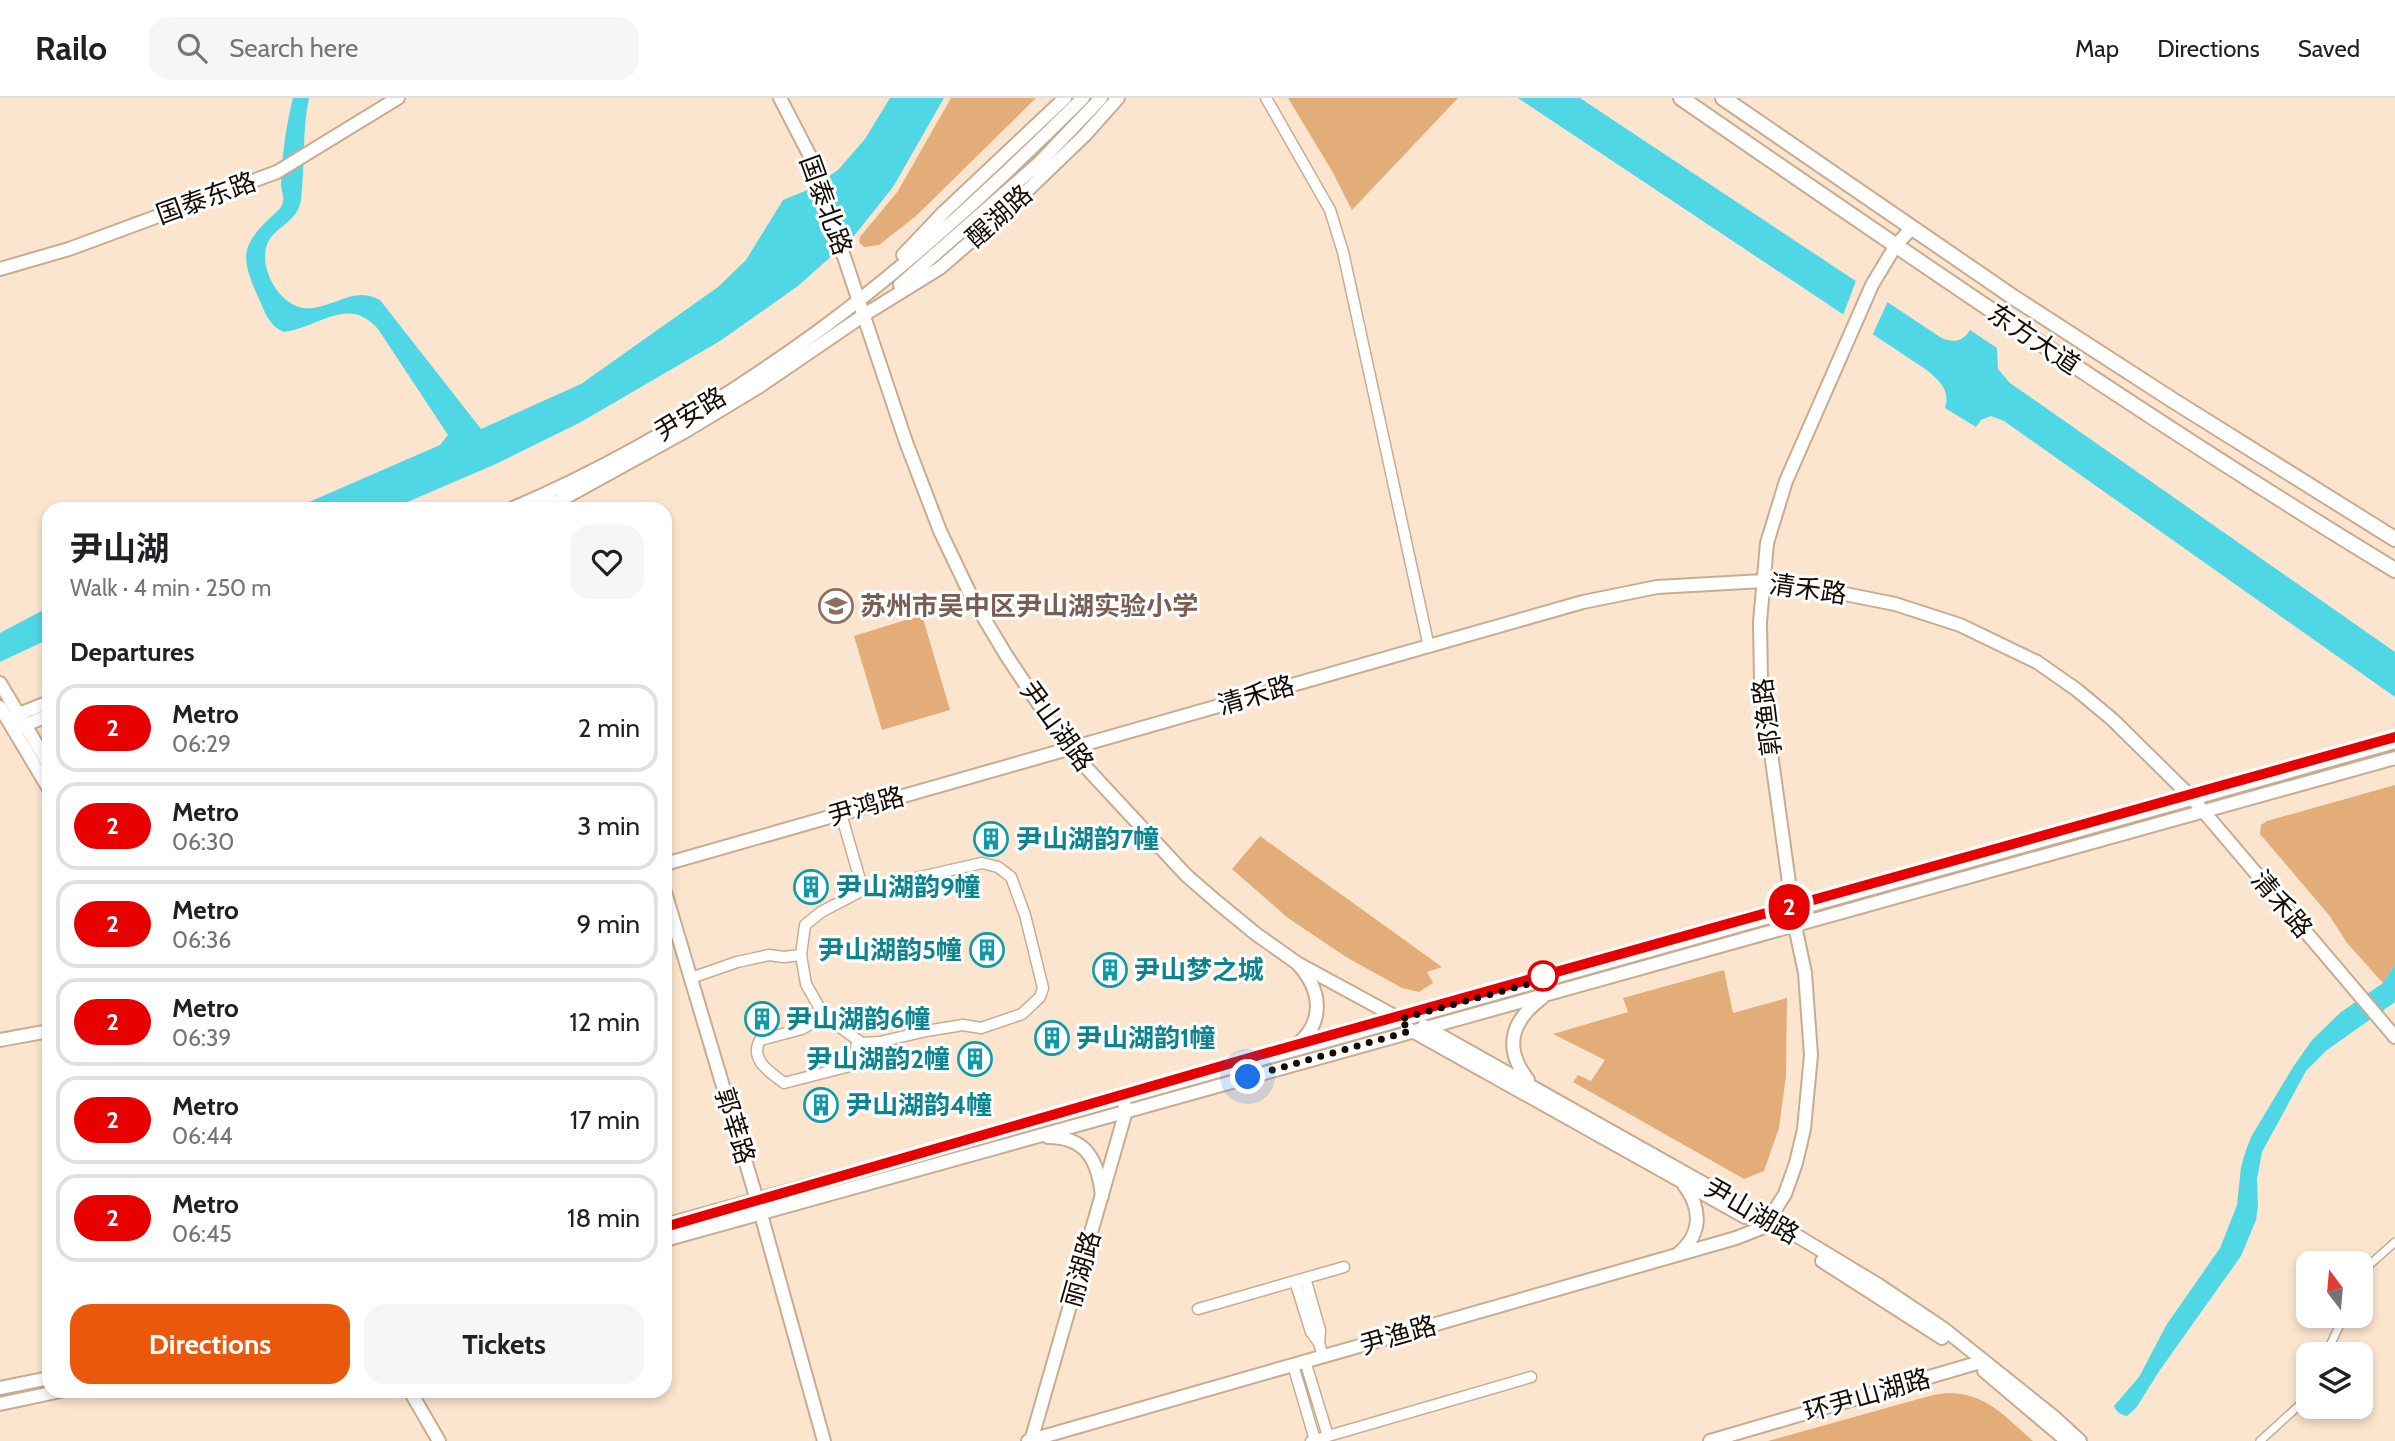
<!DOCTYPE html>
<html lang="en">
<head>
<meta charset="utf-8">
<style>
	body { margin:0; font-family:Cabin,"Noto Sans SC",sans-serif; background:#f6f6f6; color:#202124; height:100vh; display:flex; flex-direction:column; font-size:26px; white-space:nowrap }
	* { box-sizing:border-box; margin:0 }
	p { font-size:23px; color:#757577 }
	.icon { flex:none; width:38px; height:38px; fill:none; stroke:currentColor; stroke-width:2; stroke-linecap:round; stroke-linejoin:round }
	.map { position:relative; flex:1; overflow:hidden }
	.sheet { position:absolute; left:42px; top:404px; width:630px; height:896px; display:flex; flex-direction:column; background:#fff; border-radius:21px; box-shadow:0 4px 10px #0003 }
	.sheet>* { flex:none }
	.badge { padding:0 14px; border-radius:23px; font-size:24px; line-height:46px }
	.needle { width:46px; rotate:344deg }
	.fabs { position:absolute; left:2296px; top:1153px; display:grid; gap:14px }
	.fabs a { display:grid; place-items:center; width:77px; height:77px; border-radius:14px; background:#fff; box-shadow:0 4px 10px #0003; font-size:35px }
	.you { position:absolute; width:35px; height:35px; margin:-18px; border:5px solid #fff; border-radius:50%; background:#1a73e8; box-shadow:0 0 0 10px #1a73e833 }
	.map>.badge { position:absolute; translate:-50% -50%; box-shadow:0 0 0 4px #fff }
	h2 { padding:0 28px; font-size:26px; line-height:63px }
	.round { display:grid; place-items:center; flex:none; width:74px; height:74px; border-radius:21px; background:#f6f6f6 }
	.headline { display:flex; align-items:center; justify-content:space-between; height:119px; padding:0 28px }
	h1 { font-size:33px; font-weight:700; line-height:52px }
	.action { display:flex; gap:14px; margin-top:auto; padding:14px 28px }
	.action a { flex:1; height:80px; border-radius:21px; background:#ea580c; color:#fff; font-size:28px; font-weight:700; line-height:80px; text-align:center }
	.action a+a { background:#f6f6f6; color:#202124 }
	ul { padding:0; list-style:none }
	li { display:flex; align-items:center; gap:21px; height:88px; margin:0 14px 10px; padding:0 14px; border:4px solid #e0e0e0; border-radius:21px }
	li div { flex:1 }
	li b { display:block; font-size:26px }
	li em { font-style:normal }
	li .badge { min-width:77px; font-weight:700; text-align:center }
	header { display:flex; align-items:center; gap:42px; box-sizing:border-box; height:98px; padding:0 35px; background:#fff; border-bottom:2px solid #e0e0e0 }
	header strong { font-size:33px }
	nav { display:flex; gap:38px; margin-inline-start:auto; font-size:24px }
	.search { width:490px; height:63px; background:#f6f6f6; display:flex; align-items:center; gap:18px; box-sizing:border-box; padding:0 24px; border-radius:21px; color:#757577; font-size:26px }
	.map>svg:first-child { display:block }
	.green { fill:#e2ad78 }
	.water { fill:#50d7e6 }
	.pier { fill:#fce5ce }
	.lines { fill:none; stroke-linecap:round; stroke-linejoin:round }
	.pedestrian-casing { stroke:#c8ac91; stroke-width:10 }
	.minor-casing { stroke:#c8ac91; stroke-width:13 }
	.tertiary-casing { stroke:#c8ac91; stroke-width:16 }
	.secondary-casing { stroke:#c8ac91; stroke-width:16 }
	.primary-casing { stroke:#c8ac91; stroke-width:18 }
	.pedestrian { stroke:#fff; stroke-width:7 }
	.minor { stroke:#fff; stroke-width:10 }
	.tertiary { stroke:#fff; stroke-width:12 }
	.secondary { stroke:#fff; stroke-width:12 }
	.primary { stroke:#fff; stroke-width:14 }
	.line-casing { stroke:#fff; stroke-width:16 }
	.line { stroke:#e60000; stroke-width:10 }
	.walk { stroke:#150c04; stroke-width:7; stroke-dasharray:0 12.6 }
	.stop-dot { fill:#fff; stroke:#e60000; stroke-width:3.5 }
	.labels { text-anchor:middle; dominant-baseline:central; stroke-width:6; stroke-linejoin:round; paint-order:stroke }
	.street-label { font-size:26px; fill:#150c04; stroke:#fff }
	.education-label { font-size:26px; font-weight:bold; fill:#785e54; stroke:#fff; text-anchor:start }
	.culture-label { font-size:26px; font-weight:bold; fill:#0d838f; stroke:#fff; text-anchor:start }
</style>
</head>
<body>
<header>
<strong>Railo</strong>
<div class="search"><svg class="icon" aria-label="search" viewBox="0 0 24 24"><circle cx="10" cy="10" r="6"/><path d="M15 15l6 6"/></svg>Search here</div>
<nav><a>Map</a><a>Directions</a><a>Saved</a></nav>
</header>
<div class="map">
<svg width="2395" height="1343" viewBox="0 0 2395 1343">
	<rect width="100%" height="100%" fill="#fce5ce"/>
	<path class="green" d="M 951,0 L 1036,0 L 916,118 L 879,147 L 864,149 L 859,144 L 860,139 L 898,93 Z
		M 1288,0 L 1458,0 L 1352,112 L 1332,73 Z
		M 922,517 L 950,612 L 882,632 L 854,538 Z
		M 2395,687 L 2395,866 L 2383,885 L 2347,845 L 2329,817 L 2260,736 L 2261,727 L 2267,723 Z
		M 1260,738 L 1442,869 L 1427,874 L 1433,885 L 1419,894 L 1402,890 L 1346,859 L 1288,820 L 1232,771 Z
		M 1724,872 L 1733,915 L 1787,900 L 1786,978 L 1779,1030 L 1764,1073 L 1744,1081 L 1573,984 L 1578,977 L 1591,983 L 1605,962 L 1553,936 L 1628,914 L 1623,900 Z
		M 1947,1295 C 1987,1295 2005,1319 2033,1343 L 1768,1343 L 1933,1297 Z"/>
	<path class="water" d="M 293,0 L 309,0 C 302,33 305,67 301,101 C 299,122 279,127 269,142 C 256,165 277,206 303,210 C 331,213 353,186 380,202 L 481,331 L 581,286 L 718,189 L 746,162 L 783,102 L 810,91 L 838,72 L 865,41 L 890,0 L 944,0 L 893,89 L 854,138 L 798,188 L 720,243 L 581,324 L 496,366 L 391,411 L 293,411 L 440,347 L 448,337 L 378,231 C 348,197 320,229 284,234 C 269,228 265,214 259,201 C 242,162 238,150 271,119 C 276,114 283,110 283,102 C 284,97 281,92 281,86 C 282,58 286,27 293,0 Z
		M 1518,0 L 1580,0 L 1940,239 C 1952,245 1962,245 1970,232 L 1997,250 L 1998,271 L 2010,285 L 2395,554 L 2395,599 L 2004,323 L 1991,318 L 1981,322 L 1976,329 L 1945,310 C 1950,293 1941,284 1928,273 Z
		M 49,509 L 49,541 L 0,564 L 0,535 Z
		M 2395,866 L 2395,904 L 2327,952 L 2306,973 L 2262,1054 L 2257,1081 L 2258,1108 L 2256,1122 L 2241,1158 L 2160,1272 L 2136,1310 L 2127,1318 C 2121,1317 2116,1314 2114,1308 L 2139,1279 L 2167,1226 L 2220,1150 L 2237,1107 L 2241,1069 L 2246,1052 L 2251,1039 L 2293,969 L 2312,942 L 2341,914 L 2383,885 Z"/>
	<path class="pier" d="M 1857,180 L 1888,203 L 1871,240 L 1842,220 Z"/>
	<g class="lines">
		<g class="pedestrian-casing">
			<path id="pedestrian" d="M 2361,1181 L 2367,1169 L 2395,1144
				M 2326,1256 L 2344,1218
				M 2260,1343 L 2304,1303 L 2308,1293"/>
		</g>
		<g class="minor-casing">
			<path id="minor" d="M 1266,0 L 1330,112 L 1343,154 L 1429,549
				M 841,716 L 863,792
				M 691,880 L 737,864 L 769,857 L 784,859 L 801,857 L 805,827 L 821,814 L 863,792 L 982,765 L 998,769 L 1011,779 L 1025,817 L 1043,890 L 1040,899 L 1022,916 L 981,930 L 963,927 L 926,933 L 880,944 L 862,945 L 824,918 L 806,886 L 801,857
				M 824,918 L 802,931 L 760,942 C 749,962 770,974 784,985 L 854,967 L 857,943
				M 1305,1180 L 1320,1232 L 1319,1245
				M 1295,1183 L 1311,1234 L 1319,1245 L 1323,1258
				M 1198,1211 L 1344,1169
				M 1305,1263 L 1328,1338
				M 1293,1267 L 1315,1342
				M 1311,1343 L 1531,1279"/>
		</g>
		<g class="tertiary-casing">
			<path id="tertiary" d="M 780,0 L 811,60 L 906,344 L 940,433 L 972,500 L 1006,557 L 1068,650 L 1186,777 L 1217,804 L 1256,836 L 1297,865 L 1400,921
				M 0,171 L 69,151 L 277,74 L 398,0
				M 665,766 L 1583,504 L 1657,489 L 1763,483 L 1805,488 L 1895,506 L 1960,527 L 2037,564 L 2077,592 L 2113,622 L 2193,701 L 2395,939
				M 665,794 L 757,1102 L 824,1343
				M 0,942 L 49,933
				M 410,1293 L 439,1343
				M 1028,1343 L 1736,1140 L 1764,1129 L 1785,1096 L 1796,1065 L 1804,1031 L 1811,957 L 1805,875 L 1795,828 L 1761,583 L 1760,524 L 1767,445 L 1786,383 L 1872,187 L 1896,147 L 1912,130
				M 1031,1343 L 1126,1013 L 1123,999
				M 1710,1343 L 1984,1263"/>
		</g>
		<g class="secondary-casing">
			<path id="secondary" d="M 903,157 L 944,114 L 1065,0
				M 900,187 L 1039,65 L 1101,0
				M 511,411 C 619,365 722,303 817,234 C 913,164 999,83 1083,0
				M 539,411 L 559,403 L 684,334 L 760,288 L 864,217 L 940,170 L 1008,111 L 1085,37 L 1118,0
				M 0,585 L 49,667
				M 0,609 L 49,691
				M 14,618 L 49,604
				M 21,629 L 49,617
				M 1424,928 L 1799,1139 L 1877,1186 L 1944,1231 L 2054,1319 L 2080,1343
				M 1407,930 L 1745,1119
				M 1294,949 C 1326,925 1322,892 1297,865
				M 1528,982 C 1503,950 1511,923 1542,900
				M 1048,1039 C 1087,1039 1098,1063 1102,1098
				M 665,1127 C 1242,967 1819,806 2395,644
				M 665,1142 L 2395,660
				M 1678,1156 C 1702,1136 1702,1111 1684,1087
				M 1822,1163 L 1942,1240
				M 1984,1273 L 2067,1343
				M 0,1290 L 49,1280
				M 0,1306 L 61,1293"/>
		</g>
		<g class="primary-casing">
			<path id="primary" d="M 1681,0 C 1916,162 2151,324 2395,472
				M 1723,0 L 2013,199 L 2174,303 L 2395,441"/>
		</g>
		<use href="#pedestrian" class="pedestrian"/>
		<use href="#minor" class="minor"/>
		<use href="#tertiary" class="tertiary"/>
		<use href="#secondary" class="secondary"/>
		<use href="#primary" class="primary"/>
	</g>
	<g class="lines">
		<g class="line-casing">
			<path id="line" d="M 665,1129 L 1256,958 L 2395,639"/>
		</g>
		<use href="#line" class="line"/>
		<path class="walk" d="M 1248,979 L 1410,933 L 1400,921 L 1554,879 L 1543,878"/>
	</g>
	<defs>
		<g id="school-ring" transform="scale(1.75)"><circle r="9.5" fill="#fff" stroke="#8d6e63" stroke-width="1.5"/><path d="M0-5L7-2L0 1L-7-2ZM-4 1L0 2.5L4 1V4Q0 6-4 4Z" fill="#8d6e63"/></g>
		<g id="building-ring" transform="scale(1.75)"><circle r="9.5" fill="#fff" stroke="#0f9aa8" stroke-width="1.5"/><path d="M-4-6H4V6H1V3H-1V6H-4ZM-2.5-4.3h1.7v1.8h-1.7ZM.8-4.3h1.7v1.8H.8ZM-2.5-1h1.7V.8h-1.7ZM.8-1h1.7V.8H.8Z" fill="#0f9aa8"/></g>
	</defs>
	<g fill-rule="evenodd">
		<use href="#school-ring" x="836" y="508"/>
		<use href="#building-ring" x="991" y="741"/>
		<use href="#building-ring" x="811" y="789"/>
		<use href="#building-ring" x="987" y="852"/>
		<use href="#building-ring" x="1110" y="872"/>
		<use href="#building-ring" x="762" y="921"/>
		<use href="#building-ring" x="1052" y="940"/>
		<use href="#building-ring" x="975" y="961"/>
		<use href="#building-ring" x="821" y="1007"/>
	</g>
	<circle class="stop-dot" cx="1543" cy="878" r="14"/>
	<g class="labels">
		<g class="street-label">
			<text transform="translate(206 100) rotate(-20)">国泰东路</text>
			<text transform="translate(826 107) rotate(70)">国泰北路</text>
			<text transform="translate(999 118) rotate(-42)">醒湖路</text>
			<text transform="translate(2034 241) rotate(34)">东方大道</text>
			<text transform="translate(690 316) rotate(-31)">尹安路</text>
			<text transform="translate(1808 491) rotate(8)">清禾路</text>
			<text transform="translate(1256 597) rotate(-16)">清禾路</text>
			<text transform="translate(1767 619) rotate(-97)">郭渔路</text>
			<text transform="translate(1057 628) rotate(54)">尹山湖路</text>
			<text transform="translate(866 708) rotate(-16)">尹鸿路</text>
			<text transform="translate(2282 806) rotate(50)">清禾路</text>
			<text transform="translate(735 1028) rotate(73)">郭莘路</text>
			<text transform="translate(1752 1113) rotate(30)">尹山湖路</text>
			<text transform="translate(1081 1171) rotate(-74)">丽湖路</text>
			<text transform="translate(1398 1237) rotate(-16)">尹渔路</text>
			<text transform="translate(1867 1297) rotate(-16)">环尹山湖路</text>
		</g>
		<g class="education-label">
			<text x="860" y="508">苏州市吴中区尹山湖实验小学</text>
		</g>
		<g class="culture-label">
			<text x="1016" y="741">尹山湖韵7幢</text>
			<text x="836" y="789">尹山湖韵9幢</text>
			<text x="962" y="852" text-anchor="end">尹山湖韵5幢</text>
			<text x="1134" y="872">尹山梦之城</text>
			<text x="786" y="921">尹山湖韵6幢</text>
			<text x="1076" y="940">尹山湖韵1幢</text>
			<text x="950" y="961" text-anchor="end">尹山湖韵2幢</text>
			<text x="846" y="1007">尹山湖韵4幢</text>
		</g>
	</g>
</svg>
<div class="fabs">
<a><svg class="needle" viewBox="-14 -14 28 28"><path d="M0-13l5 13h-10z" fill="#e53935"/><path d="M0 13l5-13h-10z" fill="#757577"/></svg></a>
<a><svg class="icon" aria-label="layers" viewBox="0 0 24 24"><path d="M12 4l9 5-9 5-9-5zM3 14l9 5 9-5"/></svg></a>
</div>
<div class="you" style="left:1248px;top:979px"></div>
<b class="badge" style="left:1789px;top:809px;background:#e60000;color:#fff">2</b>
<section class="sheet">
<div class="headline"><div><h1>尹山湖</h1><p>Walk · 4 min · 250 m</p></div><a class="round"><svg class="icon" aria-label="heart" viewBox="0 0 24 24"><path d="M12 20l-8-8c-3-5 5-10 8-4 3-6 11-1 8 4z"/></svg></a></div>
<h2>Departures</h2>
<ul>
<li><span class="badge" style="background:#e60000;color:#fff">2</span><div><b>Metro</b><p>06:29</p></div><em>2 min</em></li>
<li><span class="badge" style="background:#e60000;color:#fff">2</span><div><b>Metro</b><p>06:30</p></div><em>3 min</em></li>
<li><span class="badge" style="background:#e60000;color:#fff">2</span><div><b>Metro</b><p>06:36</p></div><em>9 min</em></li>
<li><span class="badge" style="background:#e60000;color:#fff">2</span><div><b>Metro</b><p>06:39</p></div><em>12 min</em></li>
<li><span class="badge" style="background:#e60000;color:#fff">2</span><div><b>Metro</b><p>06:44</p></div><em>17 min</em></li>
<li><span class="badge" style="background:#e60000;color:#fff">2</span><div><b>Metro</b><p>06:45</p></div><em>18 min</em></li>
</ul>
<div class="action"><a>Directions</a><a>Tickets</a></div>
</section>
</div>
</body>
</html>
